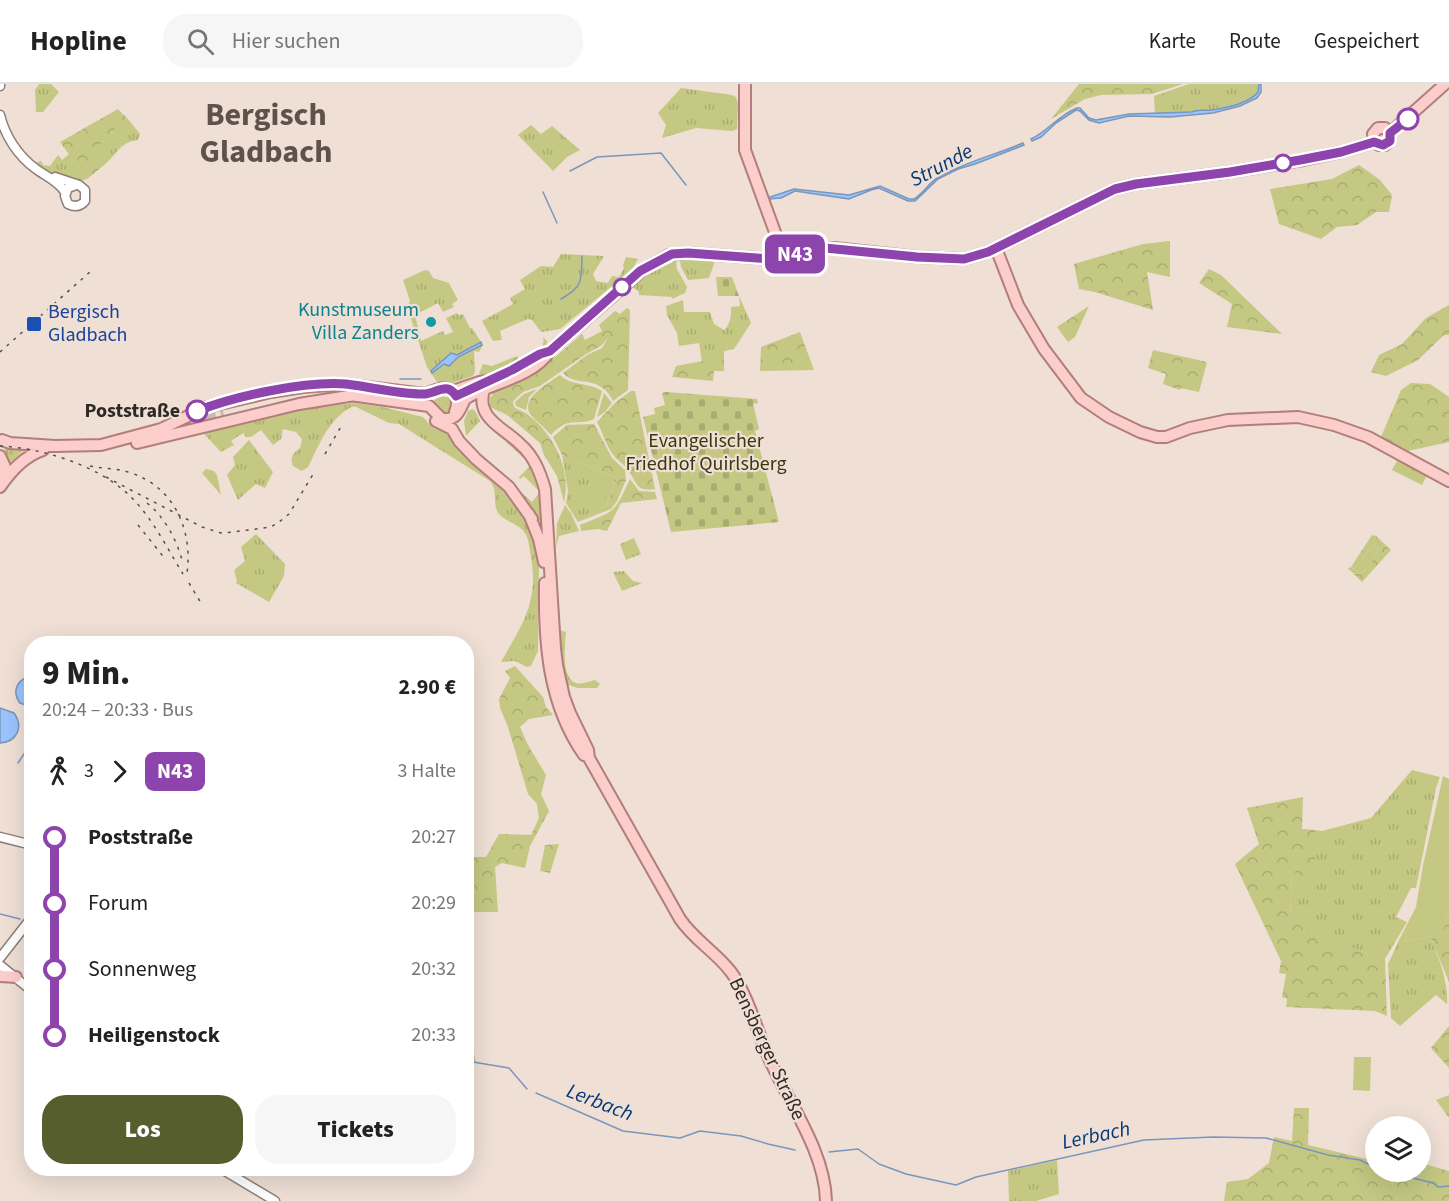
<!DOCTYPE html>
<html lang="de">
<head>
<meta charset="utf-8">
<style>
	body { margin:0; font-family:"Source Sans 3",sans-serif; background:#f6f6f6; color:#222; height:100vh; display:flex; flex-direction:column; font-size:22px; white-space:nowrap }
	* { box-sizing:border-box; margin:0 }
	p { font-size:20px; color:#767676 }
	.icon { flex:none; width:33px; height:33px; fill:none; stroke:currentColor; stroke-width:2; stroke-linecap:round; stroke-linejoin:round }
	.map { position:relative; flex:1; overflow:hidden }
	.panel { position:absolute; left:24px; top:552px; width:450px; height:540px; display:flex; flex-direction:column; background:#fff; border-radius:24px; box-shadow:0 6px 24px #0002 }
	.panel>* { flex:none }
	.badge { padding:0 12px; border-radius:9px; font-size:21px; line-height:39px }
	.tools { position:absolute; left:1365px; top:1032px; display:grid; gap:12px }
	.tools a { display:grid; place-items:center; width:66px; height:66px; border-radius:50%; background:#fff; box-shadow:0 6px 24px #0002; font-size:30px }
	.map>.badge { position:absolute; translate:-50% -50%; box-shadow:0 0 0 3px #fff }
	.legs { display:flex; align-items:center; gap:9px; height:66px; padding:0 18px; font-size:20px }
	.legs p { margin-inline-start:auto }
	.overview { display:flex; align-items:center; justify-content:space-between; height:102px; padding:0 18px }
	h1 { font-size:33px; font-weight:800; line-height:45px }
	.cta { display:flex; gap:12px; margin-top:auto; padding:12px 18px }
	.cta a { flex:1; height:69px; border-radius:24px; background:#565e2d; color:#fff; font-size:24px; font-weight:800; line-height:69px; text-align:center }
	.cta a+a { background:#f6f6f6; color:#222 }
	ul { padding:0 18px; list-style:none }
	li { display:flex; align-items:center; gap:21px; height:66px; font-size:22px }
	li i { display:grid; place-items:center; width:9px; height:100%; margin:0 8px; background:currentColor }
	li i::after { content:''; width:15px; height:15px; margin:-8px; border:4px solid; border-radius:50%; background:#fff }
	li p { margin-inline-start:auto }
	li:first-child i { background:linear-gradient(#0000 50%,currentColor 0) }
	li:last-child i { background:linear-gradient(currentColor 50%,#0000 0) }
	header { display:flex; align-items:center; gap:36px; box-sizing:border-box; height:84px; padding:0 30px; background:#fff; border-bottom:2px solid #e0e0e0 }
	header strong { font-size:28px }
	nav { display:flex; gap:33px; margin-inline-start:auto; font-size:21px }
	.search { width:420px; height:54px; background:#f6f6f6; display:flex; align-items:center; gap:15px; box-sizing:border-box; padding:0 21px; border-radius:24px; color:#767676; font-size:22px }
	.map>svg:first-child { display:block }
	.grass { fill:url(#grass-tufts) }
	.forest { fill:url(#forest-crowns) }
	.cemetery { fill:url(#cemetery-stones) }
	.garden { fill:#c4c883 }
	.water { fill:#9ac4fd; stroke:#7a96bc; stroke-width:1.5 }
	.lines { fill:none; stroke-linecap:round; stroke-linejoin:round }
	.stream { stroke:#7a96bc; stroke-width:1.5 }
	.major-tunnel { stroke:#c9bbb2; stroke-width:10; stroke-dasharray:10 5; stroke-linecap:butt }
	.minor-casing { stroke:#8e7f77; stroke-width:11 }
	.major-casing { stroke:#b27e7b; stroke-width:14 }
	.minor { stroke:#fff; stroke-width:8 }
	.major { stroke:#fbcdcb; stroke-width:10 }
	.rail { stroke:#574f4a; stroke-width:1.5; stroke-dasharray:3 6; stroke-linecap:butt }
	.line-1-casing { stroke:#fff; stroke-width:14 }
	.line-1 { stroke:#8e44ad; stroke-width:9 }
	.stop-1-dot { fill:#fff; stroke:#8e44ad; stroke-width:3 }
	.culture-dot { fill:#0f9aa8; stroke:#efdfd5; stroke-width:2 }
	.transit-dot { fill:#1a4fb4; stroke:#efdfd5; stroke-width:2 }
	.labels { text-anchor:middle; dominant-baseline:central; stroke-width:4.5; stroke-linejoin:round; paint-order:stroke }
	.culture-label { font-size:20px; fill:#0d838f; stroke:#efdfd5; text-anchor:end }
	.transit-label { font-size:20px; fill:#164399; stroke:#efdfd5; text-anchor:start }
	.stop-label { font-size:20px; font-weight:bold; fill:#2f2925; stroke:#efdfd5; text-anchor:end }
	.park-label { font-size:20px; fill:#373810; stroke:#efdfd5 }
	.street-label { font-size:20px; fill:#2f2925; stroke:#efdfd5 }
	.water-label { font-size:21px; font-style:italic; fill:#043976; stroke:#efdfd5 }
	.town-label { font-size:32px; font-weight:bold; fill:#60524a; stroke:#efdfd5 }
</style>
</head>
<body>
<header>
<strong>Hopline</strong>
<div class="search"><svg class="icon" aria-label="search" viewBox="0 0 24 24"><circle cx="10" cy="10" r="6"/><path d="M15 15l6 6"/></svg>Hier suchen</div>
<nav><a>Karte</a><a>Route</a><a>Gespeichert</a></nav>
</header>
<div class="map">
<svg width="1449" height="1117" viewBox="0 0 1449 1117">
	<defs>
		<pattern id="grass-tufts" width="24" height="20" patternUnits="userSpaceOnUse" patternTransform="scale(1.5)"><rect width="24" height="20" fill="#c4c883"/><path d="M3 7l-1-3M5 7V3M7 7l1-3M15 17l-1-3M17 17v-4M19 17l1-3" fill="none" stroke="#a9ac71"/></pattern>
		<pattern id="forest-crowns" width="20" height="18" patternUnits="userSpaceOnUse" patternTransform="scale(1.5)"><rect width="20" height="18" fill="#c4c883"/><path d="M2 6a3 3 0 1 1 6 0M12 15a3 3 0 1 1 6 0" fill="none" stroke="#a9ac71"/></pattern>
		<pattern id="cemetery-stones" width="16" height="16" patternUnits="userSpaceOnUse" patternTransform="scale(1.5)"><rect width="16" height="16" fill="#c4c883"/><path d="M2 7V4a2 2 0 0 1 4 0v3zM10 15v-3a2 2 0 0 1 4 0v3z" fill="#a9ac71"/></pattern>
	</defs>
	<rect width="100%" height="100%" fill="#efdfd5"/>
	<path class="grass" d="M 39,0 L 51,0 L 59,8 L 43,28 L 36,28 L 35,6 Z
		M 1189,0 L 1259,0 L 1258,8 C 1245,25 1177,31 1155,29 L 1154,12 Z
		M 681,4 L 732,11 L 736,13 L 738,20 L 737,45 L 732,47 L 696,44 L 662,54 L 666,41 L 658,29 Z
		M 127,34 L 140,50 L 138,56 C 119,58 116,72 103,82 L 92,68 Z
		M 531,41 L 541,50 L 552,42 L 580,66 L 567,73 L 553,87 L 518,51 Z
		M 69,70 L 87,95 C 71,101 48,88 35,79 L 41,77 L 43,81 L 50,82 L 58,71 L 62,76 Z
		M 561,170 L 604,172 L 593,190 L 596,197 L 608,199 L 612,192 L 619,193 L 624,184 L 623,181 L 626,173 L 638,175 L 632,186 L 560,245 L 541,248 L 532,236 L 528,235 L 500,247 L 502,256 L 493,257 L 482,237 L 513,220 L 510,214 L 525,205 L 520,196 L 541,182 L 553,183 Z
		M 686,175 L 715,177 L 709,194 L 688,196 L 681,183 L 680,176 Z
		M 676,177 L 677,185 L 687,203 L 685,209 L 672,215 L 672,213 L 639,211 L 639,208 L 632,202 L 657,184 Z
		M 425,186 L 429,187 L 433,194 L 449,199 L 458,216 L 452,220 L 454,223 L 443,228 L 438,219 L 415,231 L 421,257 L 443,247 L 445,251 L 453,248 L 446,234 L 457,229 L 458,231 L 463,230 L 470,244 L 472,244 L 483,261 L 479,268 L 474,267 L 475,287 L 473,292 L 453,299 L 437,298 L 427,283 L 407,223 L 410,217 L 403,196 Z
		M 739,212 L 751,239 L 734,265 L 701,272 L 699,259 L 679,262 L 677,249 L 667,231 L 666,222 L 683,216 L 684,228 L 710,228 L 714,240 L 724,246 C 731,240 731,231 731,223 L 740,222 Z
		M 442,312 L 454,315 L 455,322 L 447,334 L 433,319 L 434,316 Z
		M 355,319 L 383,323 L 423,333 L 433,344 L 445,348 L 451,354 L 468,376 L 499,402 L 522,429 L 533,453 L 539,481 L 538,567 L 531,582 L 527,583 L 515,577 L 501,578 C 522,541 539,518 531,473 C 530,467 529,457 526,451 C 521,440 508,439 500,431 C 491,422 499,407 490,397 L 399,340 L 389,339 L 354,322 C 329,333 320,360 308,383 L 302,387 L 293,382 C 290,373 292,370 300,364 L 302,355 L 296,348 L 283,345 L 281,355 L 273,361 L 261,346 L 251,353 L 246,353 L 243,349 L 231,357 L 234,361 L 221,368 L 205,351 L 207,348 L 303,325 Z
		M 473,325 L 476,328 L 480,337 L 466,352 L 464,337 L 468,327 Z
		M 249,356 L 273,388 L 265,404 L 256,400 L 238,416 L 227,391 L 235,381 L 233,373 Z
		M 509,357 C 538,375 544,403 544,435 L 541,437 L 536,436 L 517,408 L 482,376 L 483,374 L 532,418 L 540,408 L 524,392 L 520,395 L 519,393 L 531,381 L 506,358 Z
		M 5,365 L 24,366 L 7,381 L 2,368 Z
		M 562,371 L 617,394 L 606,422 L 578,438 L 566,419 L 568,407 Z
		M 206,385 L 214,387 L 217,391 L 221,411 L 202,389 Z
		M 565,421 L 571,429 L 579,447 L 559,452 L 556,463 L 557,439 Z
		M 256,450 L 285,480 L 284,492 L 269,518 L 236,499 L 237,497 L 234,486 L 245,477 L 241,463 Z
		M 634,454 L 641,470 L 626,476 L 620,460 Z
		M 1373,461 L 1379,465 L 1369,483 L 1359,490 L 1353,489 L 1348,485 L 1350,483 L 1354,485 Z
		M 624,487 L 633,497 L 642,499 L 622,507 L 613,488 Z
		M 559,546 L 566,548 C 565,559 561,595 576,599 C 583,601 589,597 595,596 L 600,600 L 597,604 L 578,604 L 568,601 L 562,581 Z
		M 1412,686 L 1440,693 L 1436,704 L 1416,804 L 1411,804 L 1396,833 L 1407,838 L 1385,875 L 1316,852 L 1290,836 L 1292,786 L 1315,798 L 1315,746 L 1322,747 L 1371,734 Z
		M 1430,852 C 1438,871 1449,900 1447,920 L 1436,911 L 1400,942 L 1391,934 L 1388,880 L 1400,854 L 1405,854 L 1406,858 Z
		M 1057,1076 L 1059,1110 L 1036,1117 L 1009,1117 L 1008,1087 Z"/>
	<path class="forest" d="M 1079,0 L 1183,0 L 1152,10 L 1101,11 L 1085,15 L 1051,35 Z
		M 118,25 L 127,34 L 92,68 L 103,82 L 87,95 L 60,58 Z
		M 1359,81 L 1380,96 L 1392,111 L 1389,128 L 1376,128 L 1357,141 L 1337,143 L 1321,155 L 1279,140 L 1270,105 L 1332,95 Z
		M 1170,157 L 1170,193 L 1147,188 L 1153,226 L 1095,208 L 1079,205 L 1074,180 L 1143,160 Z
		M 1209,185 L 1221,191 L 1282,250 L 1227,243 L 1232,220 L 1199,199 Z
		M 1449,221 L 1449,251 L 1444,251 L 1418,276 L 1386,292 L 1371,288 L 1379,271 L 1402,260 L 1426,234 Z
		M 1089,222 L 1075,253 L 1068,258 L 1057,243 Z
		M 627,224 L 630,226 L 628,306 L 613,317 C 611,313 608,308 604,305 C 592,294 573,301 563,289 L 587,271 L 602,264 L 608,254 L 601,262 L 586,270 L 540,302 L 523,308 L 513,317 L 514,323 C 518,326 523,327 527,330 C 553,349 572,385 564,418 L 557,392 L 544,371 L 540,359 L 507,331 L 490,323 L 490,314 L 495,307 L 517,299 L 546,281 L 582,250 L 585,256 L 602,247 L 599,241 L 615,227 L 620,230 Z
		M 800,248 L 814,286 L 760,287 L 761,263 Z
		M 543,253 L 547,257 L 546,262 L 516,282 L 483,296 L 483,292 L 479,290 L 483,280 L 492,282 L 517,272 L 520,278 C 530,272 547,266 543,253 Z
		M 724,266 L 724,287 L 714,287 L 713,297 L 672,293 L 676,282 L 702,277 L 701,272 Z
		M 1153,266 L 1207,278 L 1199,308 L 1180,304 L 1180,306 L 1163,300 L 1166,290 L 1148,284 Z
		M 560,291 C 571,302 588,298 602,307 L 594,335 C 575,343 569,331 551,351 C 545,343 536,338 530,330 C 520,314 550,298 560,291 Z
		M 1411,299 L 1430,300 L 1449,313 L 1449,358 L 1408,367 L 1381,353 L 1401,306 Z
		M 537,305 L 529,313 L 526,326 L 516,322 L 515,318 L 524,310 Z
		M 631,307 L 635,307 L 655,405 C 634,408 638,398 627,385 C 624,380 618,377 614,372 C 606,362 603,349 597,338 L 616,318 Z
		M 604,309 L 612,319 L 605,328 L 597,333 Z
		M 594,340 L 612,374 L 625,386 L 626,396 L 617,417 L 611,425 L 578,438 L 606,422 L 617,394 L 562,371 L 553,353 L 567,341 Z
		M 1398,375 L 1427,391 L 1422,401 L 1392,386 Z
		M 630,395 L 639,407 L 655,408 L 657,415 L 621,419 L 607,447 L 598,445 L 581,447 L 580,441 C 616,426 613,431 630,395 Z
		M 1372,451 L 1376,452 L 1391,466 L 1362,498 L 1353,489 L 1359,490 L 1369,483 L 1379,465 L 1373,461 L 1354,485 L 1351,483 Z
		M 515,582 L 543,613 L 546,623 L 553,631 L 529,635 L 520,643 L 528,661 L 546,691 L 541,710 L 549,727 L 530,762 L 525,784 L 502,779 L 495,783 L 498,828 L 467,828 L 467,785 L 473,773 L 486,773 L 499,750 L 531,751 L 539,734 L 537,720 L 528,710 L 508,643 L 500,624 L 499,615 L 510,594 L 505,587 Z
		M 1303,713 L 1302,745 L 1315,746 L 1315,799 L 1292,787 L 1290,835 L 1316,852 L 1385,875 L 1387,932 L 1375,927 L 1286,923 L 1287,915 L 1282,913 L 1286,890 L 1279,889 L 1281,877 L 1235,780 L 1259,760 L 1247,724 Z
		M 559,760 L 550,789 L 540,787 L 545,761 Z
		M 1449,829 L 1449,898 L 1430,852 L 1442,847 Z
		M 1449,942 L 1449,984 L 1431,964 Z
		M 467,946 L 469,948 L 476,978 L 467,980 Z
		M 1449,1011 L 1449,1034 L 1436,1016 Z
		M 1294,1024 L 1309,1024 L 1308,1061 L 1375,1077 L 1376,1088 L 1420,1088 L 1421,1079 L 1449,1087 L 1449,1117 L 1224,1117 L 1227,1098 L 1248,1095 L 1269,1079 L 1274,1053 L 1292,1057 Z"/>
	<path class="cemetery" d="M 716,193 L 732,193 L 739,212 L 718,212 Z
		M 666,308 L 757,315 L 758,319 L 753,320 L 759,345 L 755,347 L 779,438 L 671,448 L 643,333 L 655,330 L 654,324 L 665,321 L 662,309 Z"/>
	<path class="garden" d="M 599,389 L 614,395 L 601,424 L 587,418 Z
		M 1443,692 L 1449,695 L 1449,829 L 1442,847 L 1430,852 L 1406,858 L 1405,854 L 1400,854 L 1416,823 L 1423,781 Z
		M 1354,973 L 1371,973 L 1370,1007 L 1353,1006 Z"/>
	<path class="water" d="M 1259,0 L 1261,0 L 1261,8 L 1257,14 L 1240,22 L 1213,29 L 1170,33 L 1129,32 L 1099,39 L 1089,36 L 1080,27 L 1076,26 L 1056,39 L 1041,53 L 1032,57 L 1031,55 C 1048,47 1059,31 1077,24 L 1080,24 L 1089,34 L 1096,36 L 1129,30 L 1192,28 C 1198,25 1204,27 1211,26 C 1226,24 1249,19 1258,8 Z
		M 1023,59 L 1024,61 L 975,80 L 958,85 L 938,95 L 915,117 L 908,117 L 879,104 L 871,106 L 849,115 L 795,107 L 781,114 L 768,115 L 767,114 L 794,105 L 849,111 L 880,102 L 909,115 L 914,115 C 924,109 929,98 939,93 C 965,78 995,71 1023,59 Z
		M 481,258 L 482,261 L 458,273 L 449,282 L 444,280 L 432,289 L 431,287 L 451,269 L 457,271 Z
		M 25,594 L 31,594 L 31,623 L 20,619 C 13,610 15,600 25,594 Z
		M 0,624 L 14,629 C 24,643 17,658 0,659 Z"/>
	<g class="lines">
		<path class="stream" d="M 570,87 L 597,73 L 661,69 L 686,101
			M 543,108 L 557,139
			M 561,215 C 584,202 581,197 582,172
			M 400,295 L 421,295
			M 18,679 L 32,658
			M 0,830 L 20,835
			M 466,979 L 473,978 L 509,984 L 527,1005
			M 536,1009 L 623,1047 L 680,1054 L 700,1047 L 741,1052 L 768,1060 L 795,1066
			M 829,1068 L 858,1065 L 879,1080 L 906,1090 L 956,1101 L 976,1093 L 1144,1056 L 1213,1053 L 1266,1054 L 1328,1071 L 1360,1076 L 1376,1084
			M 1389,1088 L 1433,1099 L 1438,1103 L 1449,1102"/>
		<path class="major-tunnel" d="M 163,347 L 224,331"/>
		<g class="minor-casing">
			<path id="minor" d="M 0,2 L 0,0
				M 0,31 C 5,52 18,72 36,85 C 47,93 58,97 65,108
				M 55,93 L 79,101 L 85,106 L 85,117 C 80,123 74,123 68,120 L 65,112 L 68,104 L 76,101
				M 0,753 L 32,761
				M 0,874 L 32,833
				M 0,881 L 32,907
				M 220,1084 L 275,1117"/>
		</g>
		<g class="major-casing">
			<path id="major" d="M 745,0 L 745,66 L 784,173
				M 1390,49 L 1445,0
				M 1374,58 L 1373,50 L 1378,44 L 1385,44 L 1390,49
				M 1374,58 L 1379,61 L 1385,61 L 1390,56 L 1390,49
				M 996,164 L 1018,221 L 1044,265 L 1081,314 L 1109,333 L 1140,348 L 1157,353 L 1166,353 L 1190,344 L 1228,336 L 1298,333 L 1334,341 L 1368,353 L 1449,397
				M 484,306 C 475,334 504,344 520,360 C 534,372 540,388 545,405 L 555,564 L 557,581 L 564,613 L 570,629 L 588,666 L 589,674 L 680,835 C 694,856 716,868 731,888 C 747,909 757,947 768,972 C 788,1018 825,1067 826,1117
				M 453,307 L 479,298 L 489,297
				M 350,311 L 429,322
				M 429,322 L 442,335 C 458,336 459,327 465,315 C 491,298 531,295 550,267 L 641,187 L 669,171 L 688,169 L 772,175 L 818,164 L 834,164 L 917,173 L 964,175 L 988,168 L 1115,105 L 1136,100 L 1230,88 L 1303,76 L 1341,68 L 1374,58
				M 436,337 L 452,345 L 459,357 L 476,375 L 509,403 L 532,435
				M 2,356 L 10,359 L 55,362 L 101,361 L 161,345 L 207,323 L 271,308 L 303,303 L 343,300 L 425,310 C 430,309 434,306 439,305 C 455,301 460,316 455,328
				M 137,359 L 299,320 L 355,311
				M 0,372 L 5,383 L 0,396
				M 0,403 C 11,387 24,372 43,366
				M 529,430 L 539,455 L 544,478
				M 545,499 C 544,559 548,620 584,671
				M 0,892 L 16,893"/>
		</g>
		<use href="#minor" class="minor"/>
		<use href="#major" class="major"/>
		<path class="rail" d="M 0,268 L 91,187
			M 0,362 C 43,364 100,382 131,413 C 153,435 167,464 183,490
			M 325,370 L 342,341
			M 90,382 C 103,385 117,384 131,389 C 174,403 193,446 187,489
			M 106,393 L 202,443 L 221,449 L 233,448 L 271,443 L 279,438 L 289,430 L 315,387
			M 147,419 C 165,433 178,458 183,480
			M 138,441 L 166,476
			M 189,499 L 201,519"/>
	</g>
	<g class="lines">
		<g class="line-1-casing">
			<path id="line-1" d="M 197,327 C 236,312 304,297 346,300 C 371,303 398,310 423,310 C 436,310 447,297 456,312 L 512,286 L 540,270 L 550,267 L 640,187 L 672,170 L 688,169 L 772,175 L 825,164 L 917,173 L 964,175 L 988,168 L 1115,105 L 1136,100 L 1230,88 L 1300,76 L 1341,68 L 1374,58 L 1383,61 L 1390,57 L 1390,49 L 1408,35"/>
		</g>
		<use href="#line-1" class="line-1"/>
	</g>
	<g class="stop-1-dot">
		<circle cx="1408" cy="35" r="10"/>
		<circle cx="1283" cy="79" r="8"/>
		<circle cx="622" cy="203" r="8"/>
		<circle cx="197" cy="327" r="10"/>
	</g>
	<circle class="culture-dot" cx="431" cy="238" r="6"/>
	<rect class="transit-dot" x="26" y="232" width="16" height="16" rx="3"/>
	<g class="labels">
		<g class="culture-label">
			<text x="419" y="226">Kunstmuseum<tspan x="419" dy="23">Villa Zanders</tspan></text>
		</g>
		<g class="transit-label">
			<text x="48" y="228">Bergisch<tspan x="48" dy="23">Gladbach</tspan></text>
		</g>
		<g class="stop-label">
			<text x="180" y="327">Poststraße</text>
		</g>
		<g class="park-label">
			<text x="706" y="357">Evangelischer<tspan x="706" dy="23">Friedhof Quirlsberg</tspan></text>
		</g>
		<g class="street-label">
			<text transform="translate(767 965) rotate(65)">Bensberger Straße</text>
		</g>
		<g class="water-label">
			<text transform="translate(941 81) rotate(-28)">Strunde</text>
			<text transform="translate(600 1018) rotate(21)">Lerbach</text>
			<text transform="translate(1096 1051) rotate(-12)">Lerbach</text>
		</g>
		<g class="town-label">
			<text x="266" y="31">Bergisch<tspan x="266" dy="37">Gladbach</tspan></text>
		</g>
	</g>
</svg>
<div class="tools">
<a><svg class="icon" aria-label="layers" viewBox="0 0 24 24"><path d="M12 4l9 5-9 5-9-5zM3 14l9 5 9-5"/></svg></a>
</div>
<b class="badge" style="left:795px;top:170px;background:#8e44ad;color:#fff">N43</b>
<section class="panel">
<div class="overview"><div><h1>9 Min.</h1><p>20:24 – 20:33 · Bus</p></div><b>2.90 €</b></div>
<div class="legs"><svg class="icon" aria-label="walk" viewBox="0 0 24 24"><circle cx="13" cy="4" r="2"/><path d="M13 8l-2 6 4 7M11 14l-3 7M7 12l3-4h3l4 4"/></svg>3<svg class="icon" aria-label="forward" viewBox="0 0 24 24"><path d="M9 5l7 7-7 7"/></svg><b class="badge" style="background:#8e44ad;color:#fff">N43</b><p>3 Halte</p></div>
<ul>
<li><i style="color:#8e44ad"></i><b>Poststraße</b><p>20:27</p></li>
<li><i style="color:#8e44ad"></i><span>Forum</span><p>20:29</p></li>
<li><i style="color:#8e44ad"></i><span>Sonnenweg</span><p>20:32</p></li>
<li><i style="color:#8e44ad"></i><b>Heiligenstock</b><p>20:33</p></li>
</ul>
<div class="cta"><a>Los</a><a>Tickets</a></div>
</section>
</div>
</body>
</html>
